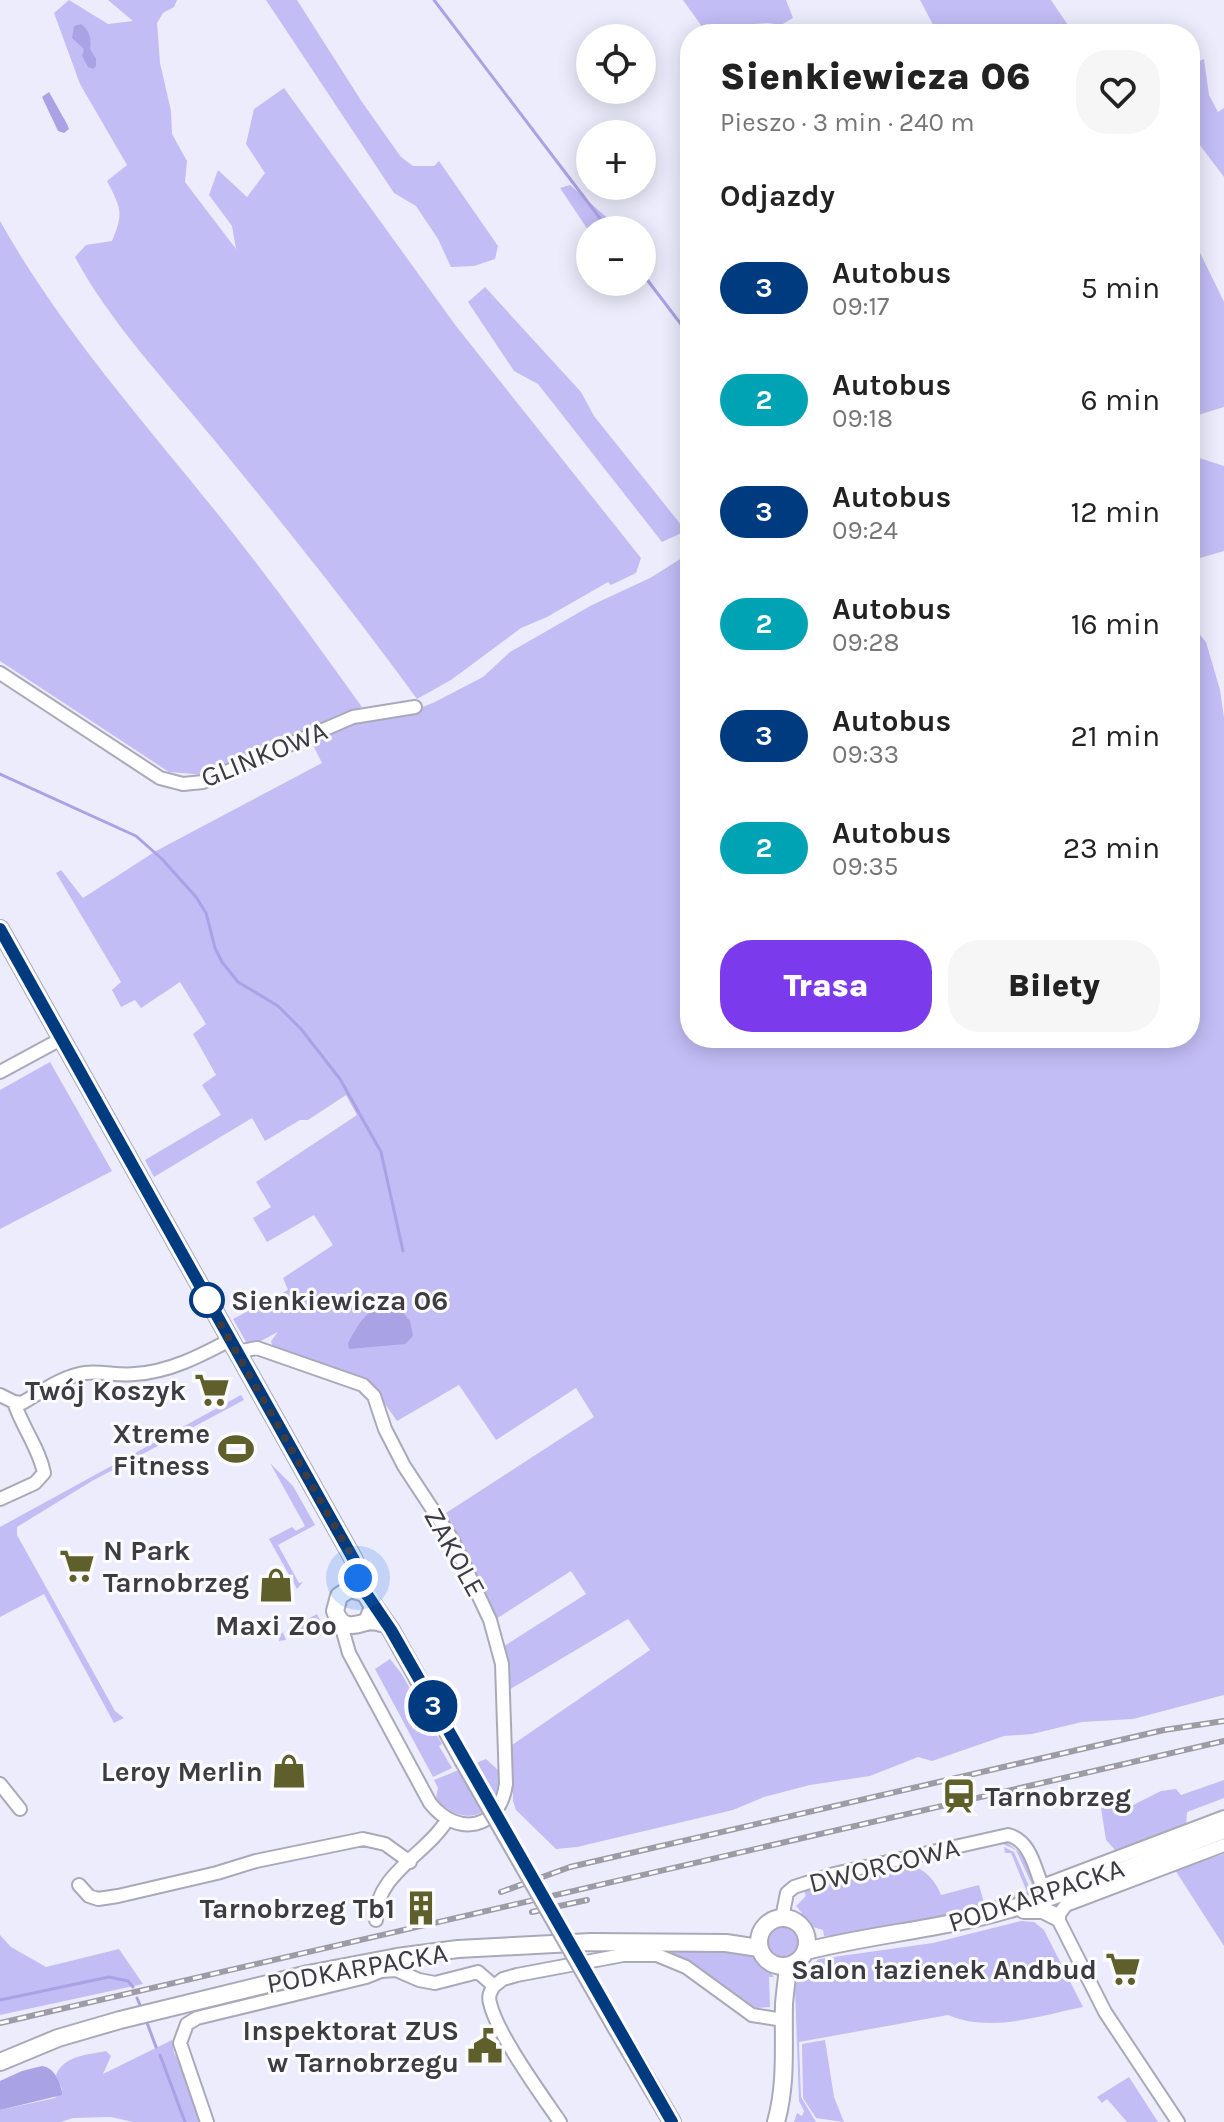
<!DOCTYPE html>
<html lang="pl">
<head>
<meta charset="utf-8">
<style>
	body { margin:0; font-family:Karla,sans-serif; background:#f6f6f6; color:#222; height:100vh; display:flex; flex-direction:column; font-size:30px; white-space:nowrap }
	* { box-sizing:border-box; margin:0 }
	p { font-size:26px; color:#767676 }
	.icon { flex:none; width:44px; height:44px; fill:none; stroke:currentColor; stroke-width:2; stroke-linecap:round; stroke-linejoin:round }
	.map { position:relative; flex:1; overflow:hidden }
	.side { position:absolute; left:680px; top:24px; width:520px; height:1024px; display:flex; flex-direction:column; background:#fff; border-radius:32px; box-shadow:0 4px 20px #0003 }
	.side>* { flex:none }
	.badge { padding:0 16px; border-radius:26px; font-size:28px; line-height:52px }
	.fabs { position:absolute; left:576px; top:24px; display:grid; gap:16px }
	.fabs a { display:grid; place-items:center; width:80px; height:80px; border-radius:50%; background:#fff; box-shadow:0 4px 20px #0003; font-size:40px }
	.you { position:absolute; width:40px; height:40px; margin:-20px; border:6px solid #fff; border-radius:50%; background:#1a73e8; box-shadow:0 0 0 12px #1a73e833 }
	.map>.badge { position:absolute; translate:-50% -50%; box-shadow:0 0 0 4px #fff }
	h2 { padding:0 40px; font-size:30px; line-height:72px }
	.round { display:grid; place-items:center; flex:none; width:84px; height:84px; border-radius:32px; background:#f6f6f6 }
	.head { display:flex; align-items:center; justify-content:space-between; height:136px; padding:0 40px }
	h1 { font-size:38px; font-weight:800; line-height:60px }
	.cta { display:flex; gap:16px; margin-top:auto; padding:16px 40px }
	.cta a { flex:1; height:92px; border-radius:32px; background:#7c3aed; color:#fff; font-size:32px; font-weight:800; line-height:92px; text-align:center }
	.cta a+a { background:#f6f6f6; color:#222 }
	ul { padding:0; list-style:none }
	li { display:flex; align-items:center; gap:24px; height:112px; padding:0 40px }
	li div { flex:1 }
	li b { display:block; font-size:30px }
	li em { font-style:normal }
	li .badge { min-width:88px; font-weight:700; text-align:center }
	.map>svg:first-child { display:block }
	.green { fill:#c2bdf5 }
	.water { fill:#a9a2e4 }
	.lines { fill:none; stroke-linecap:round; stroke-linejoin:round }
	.stream { stroke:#a9a2e4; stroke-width:3 }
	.minor-casing { stroke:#aaa9b9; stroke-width:16 }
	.major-casing { stroke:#aaa9b9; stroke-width:20 }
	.minor { stroke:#fff; stroke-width:12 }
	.major { stroke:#fff; stroke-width:16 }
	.rail-casing { stroke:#9c9ba6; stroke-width:6 }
	.rail { stroke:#fbfbfe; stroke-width:3; stroke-dasharray:9; stroke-linecap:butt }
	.major-bridge-casing { stroke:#aaa9b9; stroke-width:20; stroke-linecap:butt }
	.major-bridge { stroke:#fff; stroke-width:16 }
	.line-casing { stroke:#fff; stroke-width:18 }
	.line { stroke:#003b80; stroke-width:12 }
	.walk { stroke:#3d3c42; stroke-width:8; stroke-dasharray:0 14.4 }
	.stop-dot { fill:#fff; stroke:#003b80; stroke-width:4 }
	.labels { text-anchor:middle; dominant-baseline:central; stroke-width:6; stroke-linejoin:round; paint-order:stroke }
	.street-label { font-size:28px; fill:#3d3c42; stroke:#fbfbfe }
	.stop-label { font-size:28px; font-weight:bold; fill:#3d3c42; stroke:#fbfbfe; text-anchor:start }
	.poi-label { font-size:28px; font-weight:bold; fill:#3d3c42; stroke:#fbfbfe; text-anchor:end }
</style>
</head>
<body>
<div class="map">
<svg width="1224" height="2122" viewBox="0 0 1224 2122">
	<rect width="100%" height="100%" fill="#edecfc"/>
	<path class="green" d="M 69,0 L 108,24 L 133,21 L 108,0 L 177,0 L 174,7 L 163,13 L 157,23 L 160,63 L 171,111 L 172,134 L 187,161 L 185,182 L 236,249 L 232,226 L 209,195 L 218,170 L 247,197 L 265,173 L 246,144 L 254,109 L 284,88 L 456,326 L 641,558 L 636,573 L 611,585 L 608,582 L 547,617 L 521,628 L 451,680 L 417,699 C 353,611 284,525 215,441 C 169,385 108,320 75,257 L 86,245 L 112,241 C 124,213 121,208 107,181 L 127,165 L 80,84 L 54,13 Z
		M 266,0 L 297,0 L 362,102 L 401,157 L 413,166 L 434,166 L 439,161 L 498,246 L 495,259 L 474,266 L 451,267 L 438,239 L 416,206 L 394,193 Z
		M 683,0 L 786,0 L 793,18 L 781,25 L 768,23 L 703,28 Z
		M 920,0 L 1051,0 L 1074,34 L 938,34 Z
		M 1204,59 L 1209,95 L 1218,112 L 1224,108 L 1224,177 L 1190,132 L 1190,65 Z
		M 570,185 L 621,230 L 590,230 L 590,233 L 560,188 Z
		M 0,221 C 60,328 144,422 221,518 C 270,579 316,643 362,707 L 205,775 L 169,772 L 0,661 Z
		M 1190,232 L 1224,302 L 1224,407 L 1198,415 L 1190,389 Z
		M 485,287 L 581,392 L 594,416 L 686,531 L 662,542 L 538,384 L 514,371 L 468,302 Z
		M 1190,455 L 1224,466 L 1224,551 L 1190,561 Z
		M 690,553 L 690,1038 L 1190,1038 L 1190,623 L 1206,642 L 1220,690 L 1224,718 L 1224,1695 L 1133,1719 L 1082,1722 L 1032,1734 L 1004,1736 L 932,1761 L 918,1757 L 870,1776 L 810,1785 L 764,1797 L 733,1810 L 577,1847 L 556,1849 L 516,1810 L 513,1801 L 512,1745 L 650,1650 L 628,1619 L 507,1691 L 504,1646 L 586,1594 L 571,1571 L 496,1619 L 477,1574 L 443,1515 L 594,1417 L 576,1388 L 496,1440 L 459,1385 L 397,1421 L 373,1387 L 273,1350 L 271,1341 L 278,1332 L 249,1347 L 233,1319 L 288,1290 L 283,1278 L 333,1245 L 314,1215 L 267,1242 L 253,1218 L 271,1207 L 256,1182 L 357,1115 L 346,1095 L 308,1120 L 300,1120 L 265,1141 L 252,1118 L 154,1177 L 145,1160 L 221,1115 L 202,1085 L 216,1075 L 193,1034 L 206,1024 L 180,982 L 141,1008 L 135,1000 L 121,1007 L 112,990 L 121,982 L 56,873 L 61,870 L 83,898 L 156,851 L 322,763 L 311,741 L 355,722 L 400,715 L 433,703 L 483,677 L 510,652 L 592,605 L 650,578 Z
		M 50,1062 L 112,1171 L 0,1229 L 0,1090 Z
		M 241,1395 L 244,1400 L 92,1481 L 17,1527 L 17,1535 L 115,1711 L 124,1718 L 114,1723 L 44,1594 L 0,1617 L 0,1527 Z
		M 270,1463 L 293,1486 L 315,1525 L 278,1545 L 299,1583 L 303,1582 L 297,1589 L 269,1539 L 292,1527 L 296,1531 L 305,1526 Z
		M 317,1614 L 321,1622 L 316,1625 L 321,1636 L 315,1637 L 310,1630 L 292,1637 L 287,1630 L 283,1633 L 286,1640 L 279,1641 L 280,1634 Z
		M 390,1659 L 401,1673 L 442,1744 L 439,1746 L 452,1768 L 433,1777 L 375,1669 Z
		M 486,1759 L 498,1770 C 498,1778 499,1788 495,1796 C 483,1825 452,1819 436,1798 L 438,1788 L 434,1780 Z
		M 1224,1780 L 1224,1798 L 1187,1812 L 1186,1827 L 1118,1853 L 1106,1840 L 1101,1808 L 1116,1804 L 1119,1809 L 1127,1808 L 1161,1791 L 1176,1789 L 1181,1795 Z
		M 1005,1841 L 1022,1854 L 1040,1894 L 998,1908 L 843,1935 L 824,1936 L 823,1930 L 813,1927 L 796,1906 L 806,1896 L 804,1891 L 910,1865 C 925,1869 936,1881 941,1895 L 979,1885 L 984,1903 L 1027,1892 L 1011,1853 L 1005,1853 L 1004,1847 L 1014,1852 L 1029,1886 L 1032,1885 L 1016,1850 L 1003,1844 Z
		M 1224,1854 L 1224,1946 L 1175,1870 Z
		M 1021,1921 L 1034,1922 L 1044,1930 L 1083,2007 C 1038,2016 991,2033 948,2015 L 799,2042 L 801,2097 L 816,2122 L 794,2122 L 797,2113 L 802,2116 L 804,2111 L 799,2101 L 795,1989 L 798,1976 L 819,1959 L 933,1943 Z
		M765 1943a18 18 0 1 1 36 0a18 18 0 1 1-36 0Z
		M 0,1935 L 11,1947 L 46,1967 L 119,1949 L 143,1984 L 0,2015 Z
		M 705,1947 L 754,1953 L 774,1977 L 769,1977 L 770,2007 L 756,2008 L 690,1961 L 656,1948 Z
		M 172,2040 L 174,2053 L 191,2080 L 201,2122 L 133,2122 L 111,2117 L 73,2118 L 61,2122 L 0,2122 L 0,2110 L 55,2098 L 62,2089 L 56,2075 C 64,2055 88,2055 106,2051 L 111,2056 L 103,2074 Z
		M 825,2040 L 834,2097 L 844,2122 L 816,2118 L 803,2098 L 802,2044 Z
		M 1129,2077 L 1158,2122 L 1127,2122 L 1107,2099 L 1102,2103 L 1097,2097 Z"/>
	<path class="water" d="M 81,24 C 89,29 92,40 90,49 L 96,59 L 96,66 L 93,69 L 88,67 L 82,56 L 84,49 L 72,38 L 74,26 Z
		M 49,92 L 67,124 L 69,129 L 64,133 L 58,131 L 42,97 Z
		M 395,1303 L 410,1321 L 413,1336 L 405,1344 L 349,1349 L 348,1343 C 360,1321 368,1306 395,1303 Z
		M 42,2066 C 55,2068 61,2082 62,2095 L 0,2110 L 0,2081 L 22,2071 Z"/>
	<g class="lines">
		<path class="stream" d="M 434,0 L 609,230
			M 642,273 L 690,336
			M 0,774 L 136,836 L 162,859 L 196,897 L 206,913 L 215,948 L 222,962 L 238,982 L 278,1006 L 301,1029 L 340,1079 L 381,1152 L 403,1251
			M 137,1998 L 140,2005
			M 0,2000 L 109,1977 L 128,1981 L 133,1987
			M 146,2020 L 156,2047
			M 160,2055 L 185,2122"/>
		<g class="minor-casing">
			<path id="minor" d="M 0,673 L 160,778 L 183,784 L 203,782 L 353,717 L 415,707
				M 0,1072 L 61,1039
				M 237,1352 L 257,1348 L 363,1385 L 374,1396 L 385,1429 L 404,1466 L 452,1539 L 490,1620 L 502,1664 L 506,1784 C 500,1829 458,1838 430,1803 L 349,1653 L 340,1621
				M 0,1395 L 14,1402 C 22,1427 39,1448 44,1473 L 35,1483 L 0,1499
				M 14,1402 L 22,1403 C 41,1392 63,1376 85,1373 C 101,1371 119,1376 135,1374 C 169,1372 200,1356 230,1340
				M 0,1784 L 20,1809
				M 79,1885 L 89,1896 L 98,1899 L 118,1896 L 217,1873 L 256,1861 L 363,1839 L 385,1844 L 410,1862
				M 782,1918 L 787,1893 L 794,1887 L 834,1874 L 1008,1835 C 1030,1840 1035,1868 1042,1886 L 1224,1817
				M 376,1920 C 374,1875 427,1854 447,1820
				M 494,1986 C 490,1992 488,1996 490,2003 C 497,2034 541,2094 560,2122
				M 207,2122 L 180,2043 L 187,2024 L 197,2018 L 366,1977 L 381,1971 L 396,1970 L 419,1980 L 435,1983 L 478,1972 L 494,1986 L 503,1979 L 517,1975 L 623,1955 L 657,1955 L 686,1967 L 752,2015 L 784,2020
				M 1178,2122 L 1105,2012 L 1057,1917 L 1066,1905 L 1224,1845"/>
		</g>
		<g class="major-casing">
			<path id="major" d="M 0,929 L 354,1560 L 362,1591
				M 372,1603 L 391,1630 L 463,1760
				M 367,1622 L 373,1607 L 365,1593 L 350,1589 L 339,1596 L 335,1611 C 341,1628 351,1627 366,1622 C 372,1620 380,1623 386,1624
				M 1024,1910 L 1043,1910 L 1057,1917
				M759 1942a24 24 0 1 1 48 0a24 24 0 1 1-48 0Z
				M 806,1951 C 873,1934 943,1929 1010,1909 C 1083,1889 1154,1857 1224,1830
				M 616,2027 L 672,2122
				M 0,2062 L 58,2038 L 120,2020 L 308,1974 L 397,1957 L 458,1949 L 591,1942 L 726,1943 L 759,1948
				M 776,2122 C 787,2083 783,2044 784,2004 C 785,1991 787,1979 788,1966"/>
		</g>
		<use href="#minor" class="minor"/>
		<use href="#major" class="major"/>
		<g class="rail-casing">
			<path id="rail" d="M 501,1892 L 570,1867 L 1164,1730 L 1224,1721
				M 532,1912 L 587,1900
				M 0,2023 L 1224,1741"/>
		</g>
		<use href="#rail" class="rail"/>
		<g class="major-bridge-casing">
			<path id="major-bridge" d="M 463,1760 L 616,2027"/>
		</g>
		<use href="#major-bridge" class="major-bridge"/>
	</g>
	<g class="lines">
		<g class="line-casing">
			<path id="line" d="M 0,929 L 354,1560 L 360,1587 L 368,1596 L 391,1630 L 672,2122"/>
		</g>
		<use href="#line" class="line"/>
		<path class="walk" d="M 207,1300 L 354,1560 L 358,1578"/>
	</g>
	<defs>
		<g id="supermarket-bare" transform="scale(2.76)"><path d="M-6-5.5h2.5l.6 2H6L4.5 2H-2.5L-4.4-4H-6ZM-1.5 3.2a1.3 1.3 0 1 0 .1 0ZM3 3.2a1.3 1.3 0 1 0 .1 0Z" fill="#5f5f2c" stroke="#fbfbfe" stroke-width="2.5" paint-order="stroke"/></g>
		<g id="stadium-bare" transform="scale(2.76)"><path d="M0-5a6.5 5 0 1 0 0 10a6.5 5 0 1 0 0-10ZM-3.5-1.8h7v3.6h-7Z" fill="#5f5f2c" stroke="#fbfbfe" stroke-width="2.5" paint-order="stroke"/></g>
		<g id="shop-bare" transform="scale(2.76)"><path d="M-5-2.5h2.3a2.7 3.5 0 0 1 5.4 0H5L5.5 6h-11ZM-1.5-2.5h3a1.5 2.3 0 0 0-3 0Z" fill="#5f5f2c" stroke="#fbfbfe" stroke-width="2.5" paint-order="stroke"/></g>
		<g id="station-bare" transform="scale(2.76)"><path d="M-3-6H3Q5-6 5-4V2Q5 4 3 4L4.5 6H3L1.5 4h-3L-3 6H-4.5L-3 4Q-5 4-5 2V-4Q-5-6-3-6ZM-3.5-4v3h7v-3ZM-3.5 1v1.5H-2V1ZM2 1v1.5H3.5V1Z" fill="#5f5f2c" stroke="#fbfbfe" stroke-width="2.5" paint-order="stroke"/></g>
		<g id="building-bare" transform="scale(2.76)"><path d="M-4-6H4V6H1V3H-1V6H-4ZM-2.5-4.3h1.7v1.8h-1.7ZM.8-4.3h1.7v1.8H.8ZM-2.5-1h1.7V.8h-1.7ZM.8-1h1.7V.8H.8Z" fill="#5f5f2c" stroke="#fbfbfe" stroke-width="2.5" paint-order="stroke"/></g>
		<g id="civic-bare" transform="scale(2.76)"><path d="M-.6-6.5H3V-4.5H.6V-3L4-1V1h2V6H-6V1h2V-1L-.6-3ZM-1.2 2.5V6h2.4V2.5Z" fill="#5f5f2c" stroke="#fbfbfe" stroke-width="2.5" paint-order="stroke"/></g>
	</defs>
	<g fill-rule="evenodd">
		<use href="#supermarket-bare" x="212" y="1390"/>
		<use href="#stadium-bare" x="236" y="1449"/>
		<use href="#supermarket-bare" x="77" y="1566"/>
		<use href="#shop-bare" x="276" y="1585"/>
		<use href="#shop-bare" x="289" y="1771"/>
		<use href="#station-bare" x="959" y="1796"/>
		<use href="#building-bare" x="421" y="1908"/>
		<use href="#supermarket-bare" x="1123" y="1969"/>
		<use href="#civic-bare" x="485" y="2046"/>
	</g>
	<circle class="stop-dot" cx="207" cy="1300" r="16"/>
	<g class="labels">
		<g class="street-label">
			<text transform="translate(264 754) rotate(-22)">GLINKOWA</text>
			<text transform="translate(455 1552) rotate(61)">ZAKOLE</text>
			<text transform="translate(884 1865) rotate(-14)">DWORCOWA</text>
			<text transform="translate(1036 1895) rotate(-18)">PODKARPACKA</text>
			<text transform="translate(357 1968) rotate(-10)">PODKARPACKA</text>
		</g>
		<g class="stop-label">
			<text x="231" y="1300">Sienkiewicza 06</text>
		</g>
		<g class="poi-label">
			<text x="186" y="1390">Twój Koszyk</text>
			<text x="210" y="1433">Xtreme<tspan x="210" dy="32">Fitness</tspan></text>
			<text x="103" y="1550" text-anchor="start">N Park<tspan x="103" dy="32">Tarnobrzeg</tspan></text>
			<text x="276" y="1625" text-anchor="middle">Maxi Zoo</text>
			<text x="263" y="1771">Leroy Merlin</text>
			<text x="985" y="1796" text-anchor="start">Tarnobrzeg</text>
			<text x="395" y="1908">Tarnobrzeg Tb1</text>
			<text x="1097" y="1969">Salon łazienek Andbud</text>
			<text x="459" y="2030">Inspektorat ZUS<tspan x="459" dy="32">w Tarnobrzegu</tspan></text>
		</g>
	</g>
</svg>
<div class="fabs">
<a><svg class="icon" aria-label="locate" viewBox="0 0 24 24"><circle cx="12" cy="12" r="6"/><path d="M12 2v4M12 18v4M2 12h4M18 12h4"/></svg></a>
<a>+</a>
<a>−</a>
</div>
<div class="you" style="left:358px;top:1578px"></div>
<b class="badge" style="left:433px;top:1706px;background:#003b80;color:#fff">3</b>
<section class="side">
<div class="head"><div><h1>Sienkiewicza 06</h1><p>Pieszo · 3 min · 240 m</p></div><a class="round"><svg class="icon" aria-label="heart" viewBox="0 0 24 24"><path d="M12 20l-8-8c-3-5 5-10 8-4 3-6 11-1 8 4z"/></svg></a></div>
<h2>Odjazdy</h2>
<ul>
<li><span class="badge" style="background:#003b80;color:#fff">3</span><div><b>Autobus</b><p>09:17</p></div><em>5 min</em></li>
<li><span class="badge" style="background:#00a3b4;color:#fff">2</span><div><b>Autobus</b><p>09:18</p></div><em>6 min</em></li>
<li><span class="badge" style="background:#003b80;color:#fff">3</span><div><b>Autobus</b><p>09:24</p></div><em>12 min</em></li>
<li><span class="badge" style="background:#00a3b4;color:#fff">2</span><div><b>Autobus</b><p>09:28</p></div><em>16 min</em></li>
<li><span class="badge" style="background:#003b80;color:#fff">3</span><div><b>Autobus</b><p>09:33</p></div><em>21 min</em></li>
<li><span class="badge" style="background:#00a3b4;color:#fff">2</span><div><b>Autobus</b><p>09:35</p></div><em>23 min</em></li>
</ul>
<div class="cta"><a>Trasa</a><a>Bilety</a></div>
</section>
</div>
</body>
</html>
